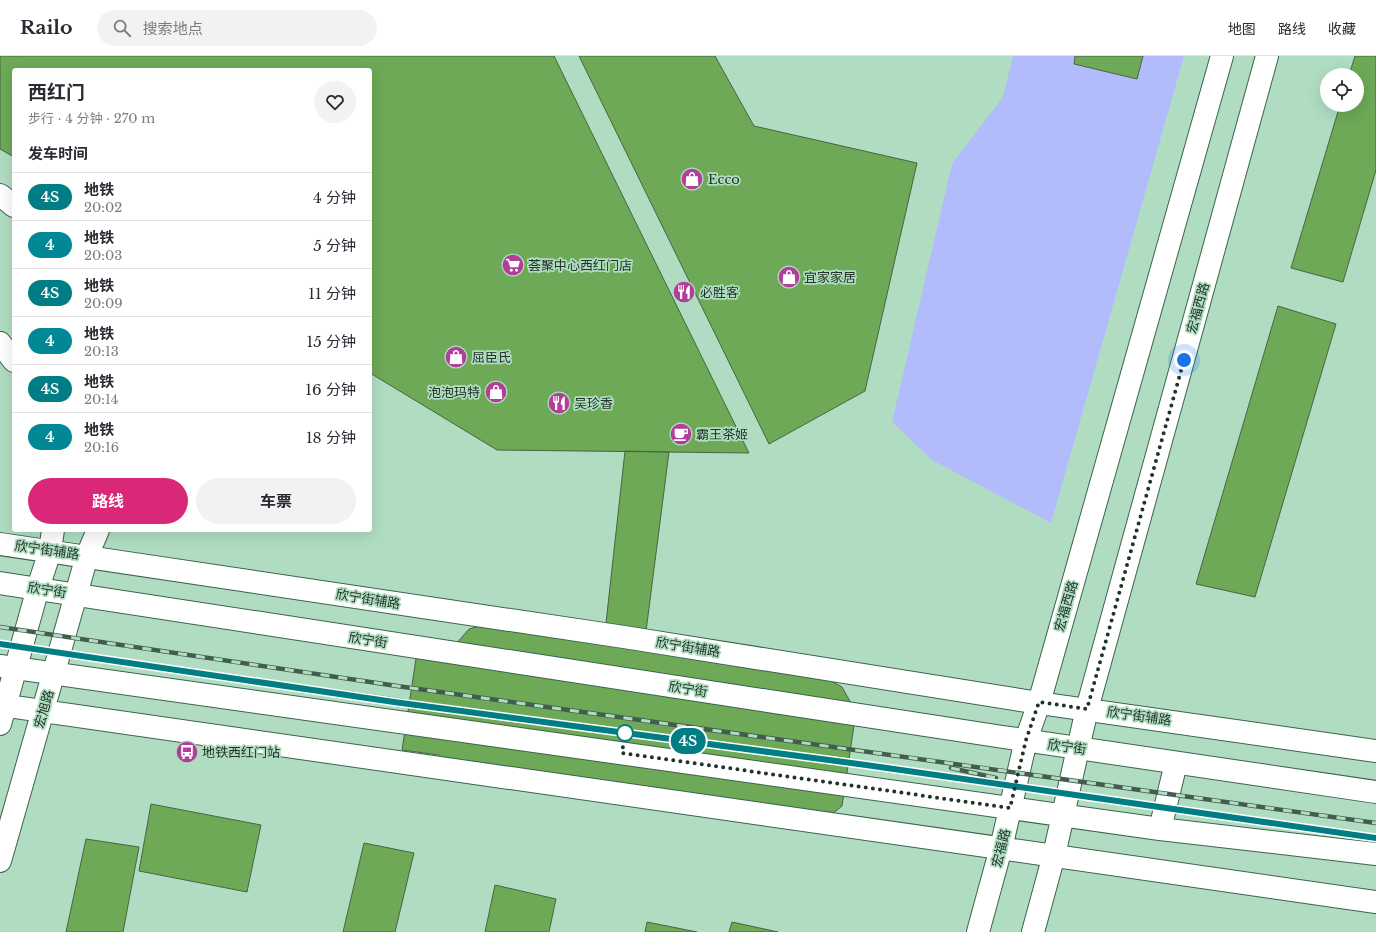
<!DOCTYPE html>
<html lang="zh">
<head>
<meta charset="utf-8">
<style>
	body { margin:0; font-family:"Libre Baskerville","Noto Sans SC",serif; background:#f2f2f3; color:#2b2b33; height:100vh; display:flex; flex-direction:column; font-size:15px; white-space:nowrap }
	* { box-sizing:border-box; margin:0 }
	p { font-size:13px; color:#7c7c81 }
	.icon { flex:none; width:22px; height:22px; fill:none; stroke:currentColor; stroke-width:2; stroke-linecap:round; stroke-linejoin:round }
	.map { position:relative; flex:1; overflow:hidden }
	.details { position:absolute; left:12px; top:12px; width:360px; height:464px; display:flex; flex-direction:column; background:#fff; border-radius:4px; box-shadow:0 4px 16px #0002 }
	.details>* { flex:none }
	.badge { padding:0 8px; border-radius:13px; font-size:14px; line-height:26px }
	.buttons { position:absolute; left:1320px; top:12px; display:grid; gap:8px }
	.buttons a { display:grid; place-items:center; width:44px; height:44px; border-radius:50%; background:#fff; box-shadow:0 4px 16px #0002; font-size:20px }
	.you { position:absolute; width:20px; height:20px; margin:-10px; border:3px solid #fff; border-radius:50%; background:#1a73e8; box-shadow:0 0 0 6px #1a73e833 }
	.map>.badge { position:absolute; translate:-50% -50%; box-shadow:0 0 0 2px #fff }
	h2 { padding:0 16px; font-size:15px; line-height:36px }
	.round { display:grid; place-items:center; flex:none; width:42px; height:42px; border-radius:21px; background:#f2f2f3 }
	.summary { display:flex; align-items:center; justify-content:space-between; height:68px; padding:0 16px }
	h1 { font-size:19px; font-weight:700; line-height:30px }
	.button { display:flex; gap:8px; margin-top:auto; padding:8px 16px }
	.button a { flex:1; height:46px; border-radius:24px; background:#db2777; color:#fff; font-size:16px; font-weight:700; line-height:46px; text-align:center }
	.button a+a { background:#f2f2f3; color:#2b2b33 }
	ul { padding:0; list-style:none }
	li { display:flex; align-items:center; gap:12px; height:48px; padding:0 16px; border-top:1px solid #e1e1e2 }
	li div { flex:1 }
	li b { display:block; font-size:15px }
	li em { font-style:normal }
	li .badge { min-width:44px; font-weight:700; text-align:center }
	header { display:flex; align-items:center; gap:24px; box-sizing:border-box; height:56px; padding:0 20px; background:#fff; border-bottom:1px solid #e1e1e2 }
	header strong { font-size:19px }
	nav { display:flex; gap:22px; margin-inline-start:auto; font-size:14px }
	.search { width:280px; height:36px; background:#f2f2f3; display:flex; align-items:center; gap:10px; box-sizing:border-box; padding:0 14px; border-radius:22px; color:#7c7c81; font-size:15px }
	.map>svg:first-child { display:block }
	.green { fill:#b2bbfc }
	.building { fill:#6da956; stroke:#4b6442 }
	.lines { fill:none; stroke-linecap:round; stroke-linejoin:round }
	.minor-casing { stroke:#3b644c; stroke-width:24 }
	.tertiary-casing { stroke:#3b644c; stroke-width:24 }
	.secondary-casing { stroke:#3b644c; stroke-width:24 }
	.primary-casing { stroke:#3b644c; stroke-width:24 }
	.minor { stroke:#fff; stroke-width:22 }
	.tertiary { stroke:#fff; stroke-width:22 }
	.secondary { stroke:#fff; stroke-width:22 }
	.primary { stroke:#fff; stroke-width:22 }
	.rail-casing { stroke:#445c4e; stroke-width:4.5 }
	.rail { stroke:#b0ddc1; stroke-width:3; stroke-dasharray:9; stroke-linecap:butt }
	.line-casing { stroke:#fff; stroke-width:9 }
	.line { stroke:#007e84; stroke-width:6 }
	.walk { stroke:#223329; stroke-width:4; stroke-dasharray:0 7.2 }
	.stop-dot { fill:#fff; stroke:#007e84; stroke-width:2 }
	.labels { text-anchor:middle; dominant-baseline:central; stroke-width:3.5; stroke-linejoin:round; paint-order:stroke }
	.poi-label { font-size:13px; fill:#223329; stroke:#b0ddc1; text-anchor:start }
	.street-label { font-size:13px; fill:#223329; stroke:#b0ddc1 }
</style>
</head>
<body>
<header>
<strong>Railo</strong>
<div class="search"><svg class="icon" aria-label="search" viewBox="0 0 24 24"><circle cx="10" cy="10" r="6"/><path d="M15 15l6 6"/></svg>搜索地点</div>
<nav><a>地图</a><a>路线</a><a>收藏</a></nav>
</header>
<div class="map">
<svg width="1376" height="876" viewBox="0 0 1376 876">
	<rect width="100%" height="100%" fill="#b0ddc1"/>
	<path class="green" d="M 1013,0 L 1184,0 L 1051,467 L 932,404 L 892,366 L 952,108 L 1003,41 Z"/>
	<path class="building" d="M 0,0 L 554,0 L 749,397 L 497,394 L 370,317 L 370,14 L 14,14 L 14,101 L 0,93 Z
		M 579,0 L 715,0 L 754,70 L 917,107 L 865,335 L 769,388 Z
		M 1075,0 L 1143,0 L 1137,23 L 1074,8 Z
		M 1355,0 L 1376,0 L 1376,114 L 1343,226 L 1291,212 L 1340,49 L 1357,49 L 1357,19 L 1349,19 Z
		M 1278,250 L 1336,268 L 1255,541 L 1196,528 Z
		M 625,395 L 669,396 L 644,591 L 604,585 Z
		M 491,567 L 819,618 L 842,631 L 856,656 L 842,750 L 825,764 L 445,712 L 439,699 L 402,694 L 419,583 L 455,589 L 469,573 Z
		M 151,748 L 261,769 L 247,836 L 139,815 Z
		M 86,783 L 139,791 L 123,876 L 66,876 Z
		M 364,787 L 414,797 L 395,876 L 343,876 Z
		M 495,829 L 556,843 L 549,876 L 485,876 Z
		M 647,866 L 697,876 L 645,876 Z
		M 732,866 L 778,876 L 729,876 Z"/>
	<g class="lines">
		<g class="minor-casing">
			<path id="minor" d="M 0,139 L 14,150
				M 0,287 L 14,305
				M 50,495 L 53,474
				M 87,500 L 98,474"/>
		</g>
		<g class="tertiary-casing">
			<path id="tertiary" d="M 0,488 L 624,581 L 1039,647 L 1376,695
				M 0,649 L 1376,846
				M 0,668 L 38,532 L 50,495
				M 0,805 L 87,500"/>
		</g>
		<g class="secondary-casing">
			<path id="secondary" d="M 1026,684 L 1039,647 L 1222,0
				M 1063,759 L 1087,653 L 1267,0"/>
		</g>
		<g class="primary-casing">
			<path id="primary" d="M 0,527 L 1003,681 L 1376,736
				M 0,610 L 1160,773 L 1376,798
				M 1160,773 L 1176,707
				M 978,876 L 1001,792 L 1026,684
				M 1033,876 L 1054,799 L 1063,759"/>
		</g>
		<use href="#minor" class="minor"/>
		<use href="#tertiary" class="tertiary"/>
		<use href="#secondary" class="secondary"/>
		<use href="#primary" class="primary"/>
		<g class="rail-casing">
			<path id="rail" d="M 0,571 L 397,630 L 1376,767
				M 0,588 C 458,655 917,716 1376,782
				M 951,712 L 996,722"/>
		</g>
		<use href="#rail" class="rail"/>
	</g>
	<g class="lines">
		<g class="line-casing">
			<path id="line" d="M 0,588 L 394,646 L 866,709 L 1376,782"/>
		</g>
		<use href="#line" class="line"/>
		<path class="walk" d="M 625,677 L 622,697 L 1010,752 L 1026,684 L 1039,646 L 1087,653 L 1184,304"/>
	</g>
	<defs>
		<g id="shop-disc" transform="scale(1.15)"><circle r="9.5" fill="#b13e98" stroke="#b0ddc1"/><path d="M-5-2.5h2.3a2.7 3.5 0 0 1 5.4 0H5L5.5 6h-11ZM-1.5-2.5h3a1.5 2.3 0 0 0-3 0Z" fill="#fff"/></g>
		<g id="supermarket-disc" transform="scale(1.15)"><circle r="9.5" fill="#b13e98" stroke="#b0ddc1"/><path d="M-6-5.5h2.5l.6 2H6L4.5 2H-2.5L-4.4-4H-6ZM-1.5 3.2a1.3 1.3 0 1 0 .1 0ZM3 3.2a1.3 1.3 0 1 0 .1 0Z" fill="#fff"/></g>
		<g id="restaurant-disc" transform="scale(1.15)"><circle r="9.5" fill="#b13e98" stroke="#b0ddc1"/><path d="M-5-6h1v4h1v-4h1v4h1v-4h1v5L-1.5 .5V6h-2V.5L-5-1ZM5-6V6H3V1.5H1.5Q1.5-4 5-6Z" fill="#fff"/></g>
		<g id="cafe-disc" transform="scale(1.15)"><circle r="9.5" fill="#b13e98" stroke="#b0ddc1"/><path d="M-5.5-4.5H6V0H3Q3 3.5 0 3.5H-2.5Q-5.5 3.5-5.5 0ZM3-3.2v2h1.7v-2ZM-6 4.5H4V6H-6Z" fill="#fff"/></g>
		<g id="bus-disc" transform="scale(1.15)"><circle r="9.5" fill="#b13e98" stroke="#b0ddc1"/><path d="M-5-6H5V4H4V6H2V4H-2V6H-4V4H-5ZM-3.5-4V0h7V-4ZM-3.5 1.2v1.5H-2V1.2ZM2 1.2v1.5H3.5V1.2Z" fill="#fff"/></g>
	</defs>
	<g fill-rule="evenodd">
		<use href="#shop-disc" x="692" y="123"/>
		<use href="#supermarket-disc" x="513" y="209"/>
		<use href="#shop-disc" x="789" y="221"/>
		<use href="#restaurant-disc" x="684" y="236"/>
		<use href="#shop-disc" x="456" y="301"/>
		<use href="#shop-disc" x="496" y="336"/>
		<use href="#restaurant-disc" x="559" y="347"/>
		<use href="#cafe-disc" x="681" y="378"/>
		<use href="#bus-disc" x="187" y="696"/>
	</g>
	<circle class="stop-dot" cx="625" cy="677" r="8"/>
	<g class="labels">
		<g class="poi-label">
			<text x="708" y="123">Ecco</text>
			<text x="528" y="209">荟聚中心西红门店</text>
			<text x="804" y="221">宜家家居</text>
			<text x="700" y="236">必胜客</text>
			<text x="472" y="301">屈臣氏</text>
			<text x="480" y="336" text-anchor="end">泡泡玛特</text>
			<text x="574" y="347">吴珍香</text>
			<text x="696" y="378">霸王茶姬</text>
			<text x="202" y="696">地铁西红门站</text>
		</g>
		<g class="street-label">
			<text transform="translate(1198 252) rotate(-75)">宏福西路</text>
			<text transform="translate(47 494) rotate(8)">欣宁街辅路</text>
			<text transform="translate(47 534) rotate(9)">欣宁街</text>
			<text transform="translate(368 543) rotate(9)">欣宁街辅路</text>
			<text transform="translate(1066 550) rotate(-74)">宏福西路</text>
			<text transform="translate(368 584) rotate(9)">欣宁街</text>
			<text transform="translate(688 591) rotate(9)">欣宁街辅路</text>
			<text transform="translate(688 633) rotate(9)">欣宁街</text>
			<text transform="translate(44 653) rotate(-74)">宏旭路</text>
			<text transform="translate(1139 660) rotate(8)">欣宁街辅路</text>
			<text transform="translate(1067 691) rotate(8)">欣宁街</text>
			<text transform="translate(1001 792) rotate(-76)">宏福路</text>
		</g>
	</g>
</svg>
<div class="buttons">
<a><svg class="icon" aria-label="locate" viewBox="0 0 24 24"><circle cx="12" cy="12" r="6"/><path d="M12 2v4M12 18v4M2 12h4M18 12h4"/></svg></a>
</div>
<div class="you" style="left:1184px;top:304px"></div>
<b class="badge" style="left:688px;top:685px;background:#007e84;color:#fff">4S</b>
<section class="details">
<div class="summary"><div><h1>西红门</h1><p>步行 · 4 分钟 · 270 m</p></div><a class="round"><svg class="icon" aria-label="heart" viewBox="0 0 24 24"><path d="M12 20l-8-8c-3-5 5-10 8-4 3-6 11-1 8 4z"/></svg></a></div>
<h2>发车时间</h2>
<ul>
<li><span class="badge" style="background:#007e84;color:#fff">4S</span><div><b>地铁</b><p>20:02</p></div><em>4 分钟</em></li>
<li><span class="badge" style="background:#008994;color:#fff">4</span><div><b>地铁</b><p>20:03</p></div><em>5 分钟</em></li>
<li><span class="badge" style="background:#007e84;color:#fff">4S</span><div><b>地铁</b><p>20:09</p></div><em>11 分钟</em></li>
<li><span class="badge" style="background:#008994;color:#fff">4</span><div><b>地铁</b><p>20:13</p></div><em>15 分钟</em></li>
<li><span class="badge" style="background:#007e84;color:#fff">4S</span><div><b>地铁</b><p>20:14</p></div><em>16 分钟</em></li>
<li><span class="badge" style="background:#008994;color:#fff">4</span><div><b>地铁</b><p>20:16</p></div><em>18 分钟</em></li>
</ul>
<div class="button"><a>路线</a><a>车票</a></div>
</section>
</div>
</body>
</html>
